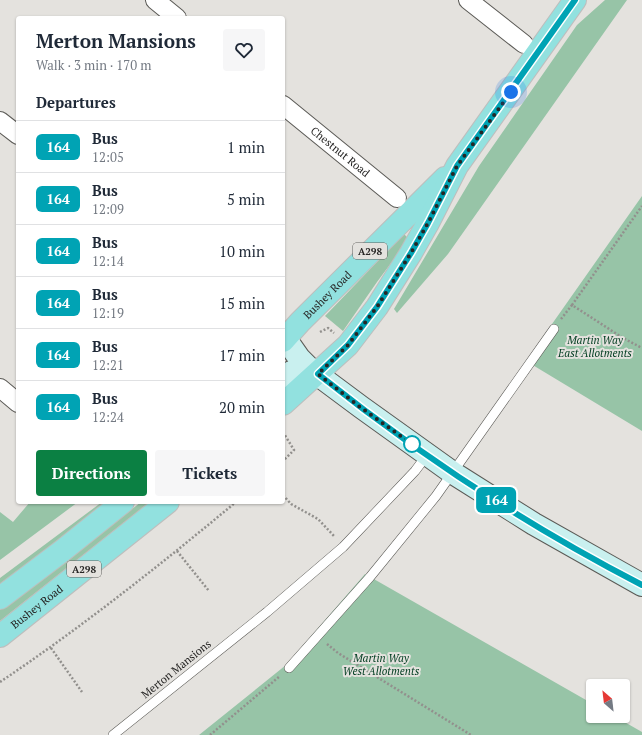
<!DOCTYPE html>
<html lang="en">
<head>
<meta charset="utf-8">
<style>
	body { margin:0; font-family:"PT Serif",serif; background:#f6f6f7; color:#1f2937; height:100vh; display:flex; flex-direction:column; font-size:15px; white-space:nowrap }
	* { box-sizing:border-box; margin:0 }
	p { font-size:13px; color:#747a83 }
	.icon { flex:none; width:22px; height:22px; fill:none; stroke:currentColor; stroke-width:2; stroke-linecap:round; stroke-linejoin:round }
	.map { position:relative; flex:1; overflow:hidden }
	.sheet { position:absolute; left:16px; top:16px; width:269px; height:488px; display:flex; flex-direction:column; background:#fff; border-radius:4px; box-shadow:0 1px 3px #0004 }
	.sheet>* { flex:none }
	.badge { padding:0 8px; border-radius:6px; font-size:14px; line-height:26px }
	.needle { width:26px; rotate:332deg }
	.tools { position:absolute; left:586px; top:679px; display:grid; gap:8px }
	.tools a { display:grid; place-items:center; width:44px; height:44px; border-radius:4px; background:#fff; box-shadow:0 1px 3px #0004; font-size:20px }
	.you { position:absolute; width:20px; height:20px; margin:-10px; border:3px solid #fff; border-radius:50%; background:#1a73e8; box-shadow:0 0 0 6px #1a73e833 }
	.map>.badge { position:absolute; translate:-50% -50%; box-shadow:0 0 0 2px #fff }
	h2 { padding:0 20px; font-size:15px; line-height:36px }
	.round { display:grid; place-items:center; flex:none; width:42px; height:42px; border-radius:4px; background:#f6f6f7 }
	.summary { display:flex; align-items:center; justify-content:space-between; height:68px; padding:0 20px }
	h1 { font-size:19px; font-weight:800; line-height:30px }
	.primary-button { display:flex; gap:8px; margin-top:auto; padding:8px 20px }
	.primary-button a { flex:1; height:46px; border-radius:4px; background:#0b8043; color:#fff; font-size:16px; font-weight:800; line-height:46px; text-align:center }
	.primary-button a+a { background:#f6f6f7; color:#1f2937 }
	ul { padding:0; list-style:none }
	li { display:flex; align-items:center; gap:12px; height:52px; padding:0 20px; border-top:1px solid #e0e1e3 }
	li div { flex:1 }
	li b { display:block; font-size:15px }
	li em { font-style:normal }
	li .badge { min-width:44px; font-weight:700; text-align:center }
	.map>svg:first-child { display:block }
	.green { fill:#97c4a7 }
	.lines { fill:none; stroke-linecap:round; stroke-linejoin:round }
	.service-casing { stroke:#5b5a56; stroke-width:10 }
	.minor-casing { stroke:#5b5a56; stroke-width:20 }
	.secondary-casing { stroke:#5b5a56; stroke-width:24 }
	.primary-casing { stroke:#bebebd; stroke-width:24 }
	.path { stroke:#92908d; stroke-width:2.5; stroke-dasharray:2 2; stroke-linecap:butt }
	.service { stroke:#fff; stroke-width:9 }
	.minor { stroke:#fff; stroke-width:18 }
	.secondary { stroke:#c9f0ef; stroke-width:22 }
	.primary { stroke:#92e1df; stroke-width:22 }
	.line-casing { stroke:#fff; stroke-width:9 }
	.line { stroke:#00a3b4; stroke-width:6 }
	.walk { stroke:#262524; stroke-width:4; stroke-dasharray:0 7.2 }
	.stop-dot { fill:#fff; stroke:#00a3b4; stroke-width:2 }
	.labels { text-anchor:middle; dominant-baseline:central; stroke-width:4; stroke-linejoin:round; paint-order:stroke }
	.shield { fill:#e4e2de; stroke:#5f5e5c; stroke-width:1 }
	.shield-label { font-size:10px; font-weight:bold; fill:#262524 }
	.street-label { font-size:11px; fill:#262524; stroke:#e4e2de }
	.park-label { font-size:11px; font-style:italic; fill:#054024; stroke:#e4e2de }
</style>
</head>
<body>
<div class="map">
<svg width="642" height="735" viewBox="0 0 642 735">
	<rect width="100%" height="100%" fill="#e4e2de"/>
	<path class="green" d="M 605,0 L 627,0 L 448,254 L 397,313 L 394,309 L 479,166 L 577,25 Z
		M 642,196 L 642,431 L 526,361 Z
		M 404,234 L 409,239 L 377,282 L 343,331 L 325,316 Z
		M 30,502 L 78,502 L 0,560 L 0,512 L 13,522 Z
		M 102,502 L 111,502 L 0,585 L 0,578 Z
		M 141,502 L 150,502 L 0,621 L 0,610 L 69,559 Z
		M 365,574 L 593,704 L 593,716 L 614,716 L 642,732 L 642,735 L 199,735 L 286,665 Z"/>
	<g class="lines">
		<g class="service-casing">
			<path id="service" d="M 289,668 L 370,577 L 436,496 L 554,329
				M 113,735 L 267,612 L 343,547 L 415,471 L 427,455"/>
		</g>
		<g class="minor-casing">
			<g id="minor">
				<path d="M 155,0 L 177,18"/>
				<path d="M 468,0 L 524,44"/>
				<path id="s1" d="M 283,105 L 397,198"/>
				<path d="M 0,121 L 18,135"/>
				<path d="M 0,388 L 18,403"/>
			</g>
		</g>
		<g class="secondary-casing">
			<path id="secondary" d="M 285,338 L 299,358 L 310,369 L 361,407 L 453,473 L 534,524 L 642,585
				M 283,378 L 291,372 L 310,369"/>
		</g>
		<g class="primary-casing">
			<g id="primary">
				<path id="s2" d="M 283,341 L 300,322 L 445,178"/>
				<path d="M 283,404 L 348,345 L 377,307 L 411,253 L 428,223 L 457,166 L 575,0"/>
				<path d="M 0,598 L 62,551 L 123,502"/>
				<path id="s3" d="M 0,636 L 168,502"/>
			</g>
		</g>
		<path class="path" d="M 572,305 L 642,206
			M 561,319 L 572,305 L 623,338 L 642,348
			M 320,332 L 328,328 L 334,333
			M 283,432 L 294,450 L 283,461
			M 283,495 L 291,504 L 318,519 L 335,537
			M 177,551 L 209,591
			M 327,644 L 338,653 L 471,735
			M 51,648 L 82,692
			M 0,682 C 82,627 160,565 236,502
			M 210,735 L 280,676"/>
		<use href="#service" class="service"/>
		<use href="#minor" class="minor"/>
		<use href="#secondary" class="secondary"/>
		<use href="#primary" class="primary"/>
	</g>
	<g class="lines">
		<g class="line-casing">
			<path id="line" d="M 575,0 L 457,166 L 428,223 L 411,253 L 377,307 L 348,345 L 318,374 C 418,454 528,526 642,585"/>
		</g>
		<use href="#line" class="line"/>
		<path class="walk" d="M 412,444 L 360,407 L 318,374 L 348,345 L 377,307 L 411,253 L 428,223 L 457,166 L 511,92"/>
	</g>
	<circle class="stop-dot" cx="412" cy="444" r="8"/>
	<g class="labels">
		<g class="shield">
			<rect x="353" y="243" width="34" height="16" rx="3"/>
			<rect x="67" y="561" width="34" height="16" rx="3"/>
		</g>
		<g class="shield-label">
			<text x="370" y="251">A298</text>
			<text x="84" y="569">A298</text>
		</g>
		<g class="street-label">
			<text stroke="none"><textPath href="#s1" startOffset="74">Chestnut Road</textPath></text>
			<text stroke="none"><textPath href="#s2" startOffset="64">Bushey Road</textPath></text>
			<text stroke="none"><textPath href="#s3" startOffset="47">Bushey Road</textPath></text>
			<text transform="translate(176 669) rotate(-39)">Merton Mansions</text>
		</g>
		<g class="park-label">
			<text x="595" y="340">Martin Way<tspan x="595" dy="13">East Allotments</tspan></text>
			<text x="381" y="658">Martin Way<tspan x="381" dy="13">West Allotments</tspan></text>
		</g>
	</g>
</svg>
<div class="tools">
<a><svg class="needle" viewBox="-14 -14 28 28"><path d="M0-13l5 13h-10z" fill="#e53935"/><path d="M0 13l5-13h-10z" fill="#747a83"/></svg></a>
</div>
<div class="you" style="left:511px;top:92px"></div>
<b class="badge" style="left:496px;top:500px;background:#00a3b4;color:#fff">164</b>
<section class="sheet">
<div class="summary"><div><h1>Merton Mansions</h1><p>Walk · 3 min · 170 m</p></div><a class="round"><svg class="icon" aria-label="heart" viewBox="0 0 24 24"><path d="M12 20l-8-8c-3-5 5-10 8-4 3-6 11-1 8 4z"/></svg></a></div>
<h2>Departures</h2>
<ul>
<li><span class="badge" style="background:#00a3b4;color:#fff">164</span><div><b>Bus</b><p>12:05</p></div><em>1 min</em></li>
<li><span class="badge" style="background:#00a3b4;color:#fff">164</span><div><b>Bus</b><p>12:09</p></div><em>5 min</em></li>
<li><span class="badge" style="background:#00a3b4;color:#fff">164</span><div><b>Bus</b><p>12:14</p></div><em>10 min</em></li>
<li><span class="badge" style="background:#00a3b4;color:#fff">164</span><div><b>Bus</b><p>12:19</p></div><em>15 min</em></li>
<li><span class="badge" style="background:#00a3b4;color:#fff">164</span><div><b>Bus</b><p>12:21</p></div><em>17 min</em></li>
<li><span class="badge" style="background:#00a3b4;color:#fff">164</span><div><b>Bus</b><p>12:24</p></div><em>20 min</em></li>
</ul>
<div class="primary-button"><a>Directions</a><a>Tickets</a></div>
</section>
</div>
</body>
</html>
